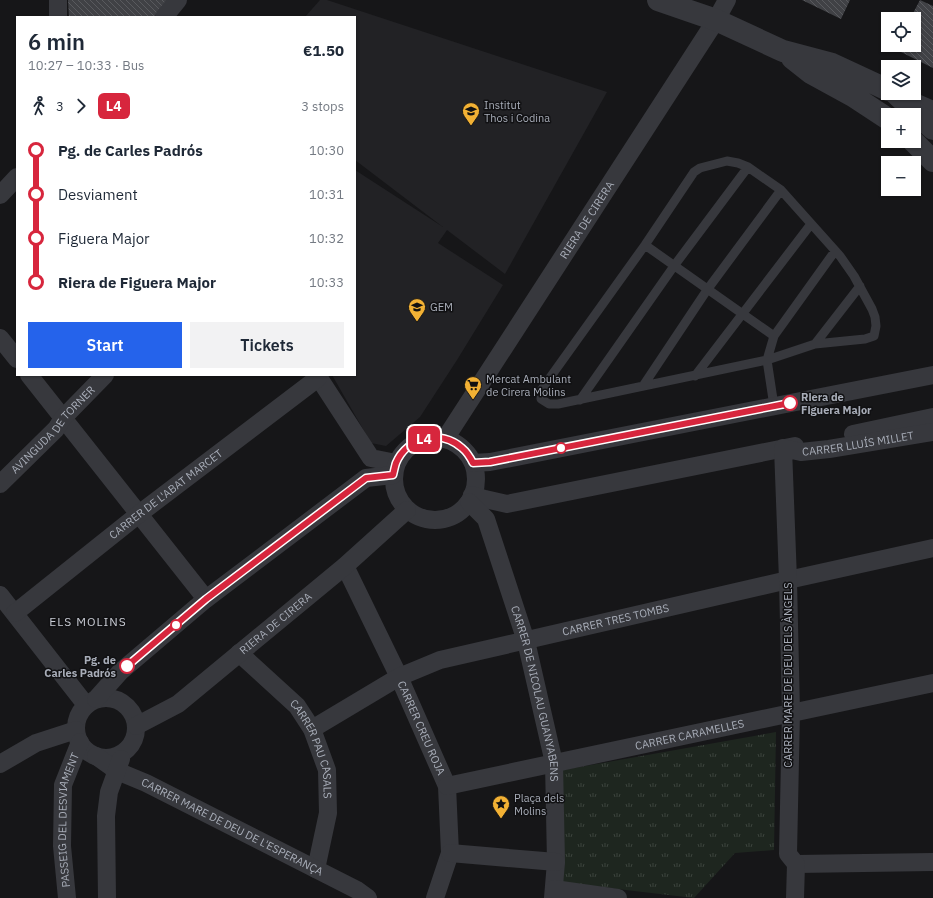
<!DOCTYPE html>
<html lang="en">
<head>
<meta charset="utf-8">
<style>
	body { margin:0; font-family:"IBM Plex Sans",sans-serif; background:#f2f2f3; color:#1f2937; height:100vh; display:flex; flex-direction:column; font-size:15px; white-space:nowrap }
	* { box-sizing:border-box; margin:0 }
	p { font-size:13px; color:#747a83 }
	.icon { flex:none; width:22px; height:22px; fill:none; stroke:currentColor; stroke-width:2; stroke-linecap:round; stroke-linejoin:round }
	.map { position:relative; flex:1; overflow:hidden }
	.panel { position:absolute; left:16px; top:16px; width:340px; height:360px; display:flex; flex-direction:column; background:#fff; border-radius:0px; box-shadow:0 1px 3px #0004 }
	.panel>* { flex:none }
	.badge { padding:0 8px; border-radius:6px; font-size:14px; line-height:26px }
	.tools { position:absolute; left:881px; top:12px; display:grid; gap:8px }
	.tools a { display:grid; place-items:center; width:40px; height:40px; border-radius:0px; background:#fff; box-shadow:0 1px 3px #0004; font-size:20px }
	.map>.badge { position:absolute; translate:-50% -50%; box-shadow:0 0 0 2px #fff }
	.legs { display:flex; align-items:center; gap:6px; height:44px; padding:0 12px; font-size:13px }
	.legs p { margin-inline-start:auto }
	.headline { display:flex; align-items:center; justify-content:space-between; height:68px; padding:0 12px }
	h1 { font-size:22px; font-weight:600; line-height:30px }
	.cta { display:flex; gap:8px; margin-top:auto; padding:8px 12px }
	.cta a { flex:1; height:46px; border-radius:0px; background:#2563eb; color:#fff; font-size:16px; font-weight:600; line-height:46px; text-align:center }
	.cta a+a { background:#f2f2f3; color:#1f2937 }
	ul { padding:0 12px; list-style:none }
	li { display:flex; align-items:center; gap:14px; height:44px; font-size:15px }
	li i { display:grid; place-items:center; width:6px; height:100%; margin:0 5px; background:currentColor }
	li i::after { content:''; width:10px; height:10px; margin:-5px; border:3px solid; border-radius:50%; background:#fff }
	li p { margin-inline-start:auto }
	li:first-child i { background:linear-gradient(#0000 50%,currentColor 0) }
	li:last-child i { background:linear-gradient(currentColor 50%,#0000 0) }
	.map>svg:first-child { display:block }
	.built { fill:#222225 }
	.grass { fill:url(#grass-tufts) }
	.building { fill:url(#building-back-hatch) }
	.lines { fill:none; stroke-linecap:round; stroke-linejoin:round }
	.service { stroke:#37383d; stroke-width:9 }
	.minor { stroke:#37383d; stroke-width:18 }
	.tertiary { stroke:#37383d; stroke-width:22 }
	.line-1-casing { stroke:#fff; stroke-width:9 }
	.line-1 { stroke:#d7263d; stroke-width:6 }
	.stop-1-dot { fill:#fff; stroke:#d7263d; stroke-width:2 }
	.labels { text-anchor:middle; dominant-baseline:central; stroke-width:3; stroke-linejoin:round; paint-order:stroke }
	.poi-label { font-size:11px; fill:#a8adb8; stroke:#111113; text-anchor:start }
	.street-label { font-size:11px; fill:#a8adb8; stroke:#111113 }
	.stop-label { font-size:11px; font-weight:bold; fill:#a8adb8; stroke:#111113; text-anchor:start }
	.neighbourhood-label { font-size:12px; letter-spacing:1px; fill:#c9ccd4; stroke:#111113 }
</style>
</head>
<body>
<div class="map">
<svg width="933" height="898" viewBox="0 0 933 898">
	<defs>
		<pattern id="grass-tufts" width="24" height="20" patternUnits="userSpaceOnUse"><rect width="24" height="20" fill="#1e261f"/><path d="M3 7l-1-3M5 7V3M7 7l1-3M15 17l-1-3M17 17v-4M19 17l1-3" fill="none" stroke="#3c433d"/></pattern>
		<pattern id="building-back-hatch" width="6" height="6" patternUnits="userSpaceOnUse"><rect width="6" height="6" fill="#404145"/><path d="M-1 5l2 2M0 0l6 6M5-1l2 2" fill="none" stroke="#595a5e"/></pattern>
	</defs>
	<rect width="100%" height="100%" fill="#161618"/>
	<path class="built" d="M 320,0 L 327,0 L 607,92 L 505,274 L 447,230 L 438,243 L 503,285 L 457,360 L 420,417 L 386,446 L 371,443 L 332,375 L 355,375 L 355,170 L 443,227 L 355,160 L 355,17 L 305,17 Z"/>
	<path class="grass" d="M 776,732 L 774,850 L 735,853 L 694,898 L 558,882 L 563,770 Z"/>
	<path class="building" d="M 68,0 L 168,0 L 154,17 L 69,17 Z
		M 802,0 L 850,0 L 841,19 Z
		M 920,0 L 933,6 L 933,68 L 895,49 L 897,45 L 914,45 L 914,19 L 910,19 Z"/>
	<g class="lines">
		<path class="service" d="M 727,161 L 738,163 L 748,167 L 781,190 L 840,256 L 854,276 L 872,309 L 875,317 L 876,326 L 874,336 L 865,339 L 815,344 L 767,360 L 558,404 L 549,404 L 541,399 L 542,389 L 549,379 L 645,245 L 694,172 L 700,168 Z
			M 645,245 L 774,336 L 767,360 L 774,406
			M 774,336 L 835,251
			M 815,344 L 860,286
			M 695,376 L 811,224
			M 643,386 L 707,290 L 781,190
			M 580,400 L 674,266 L 748,167"/>
		<g class="minor">
			<path d="M 58,0 L 58,17"/>
			<path d="M 164,17 L 178,0"/>
			<path d="M 903,97 L 933,110"/>
			<path d="M 0,195 L 17,177"/>
			<path d="M 0,338 L 17,359"/>
			<path d="M 29,375 L 206,599"/>
			<path d="M 317,375 L 371,458 L 396,463"/>
			<path d="M 853,434 L 933,417"/>
			<circle cx="435" cy="479" r="41"/>
			<path id="s1" d="M 445,439 L 716,20 L 727,0"/>
			<path d="M 473,463 L 490,462 L 933,375"/>
			<path id="s2" d="M 0,484 L 56,429 L 63,418 L 105,375"/>
			<path d="M 472,495 L 485,499 L 507,504 L 795,446"/>
			<path id="s3" d="M 469,502 L 486,519 L 526,641 L 554,763 L 556,862 L 553,898"/>
			<path id="s4" d="M 345,566 L 399,677 L 447,786 L 450,853 L 435,898"/>
			<path d="M 0,595 L 86,705"/>
			<path id="s5" d="M 15,613 L 139,514 L 318,378"/>
			<path id="s6" d="M 239,653 L 297,706 L 312,729 L 327,770 L 328,813 L 316,869"/>
			<circle cx="106" cy="728" r="30"/>
			<path d="M 96,699 L 120,672 L 206,599 L 366,478 L 393,475"/>
			<path id="s7" d="M 136,726 L 178,704 L 345,566 L 407,510"/>
			<path id="s8" d="M 312,729 L 399,677 L 440,660 L 788,580 L 933,548"/>
			<path id="s9" d="M 96,756 L 117,771 L 146,783 L 357,890 L 368,898"/>
			<path d="M 0,764 L 36,743 L 76,730"/>
			<path id="s10" d="M 447,786 L 933,683"/>
			<path d="M 450,853 L 556,862"/>
			<path d="M 796,864 L 933,862"/>
			<path d="M 554,889 L 618,898"/>
			<path id="s11" d="M 67,898 L 62,846 L 63,785 L 80,742"/>
			<path d="M 107,898 L 106,816 L 109,792 L 121,759"/>
			<path id="s12" d="M 795,898 L 796,864 L 788,854 L 791,712 L 788,580 L 783,448 L 801,452 L 829,449 L 933,432"/>
		</g>
		<path class="tertiary" d="M 658,0 L 716,20 L 783,51 L 832,64 L 888,90
			M 792,58 L 811,73 L 853,96 L 888,119
			M 895,93 L 933,129
			M 913,141 L 933,161"/>
	</g>
	<g class="lines">
		<g class="line-1-casing">
			<path id="line-1" d="M 127,666 L 206,599 L 366,478 L 393,475 C 394,471 395,466 396,463 C 407,437 441,429 462,448 C 467,452 470,457 473,463 L 490,462 L 790,403"/>
		</g>
		<use href="#line-1" class="line-1"/>
	</g>
	<defs>
		<g id="school-pin" transform="scale(0.9)"><path d="M0 17L-7.5 6A9.5 9.5 0 1 1 7.5 6Z" fill="#f2b134" stroke="#111113"/><path d="M0-5L7-2L0 1L-7-2ZM-4 1L0 2.5L4 1V4Q0 6-4 4Z" fill="#111"/></g>
		<g id="supermarket-pin" transform="scale(0.9)"><path d="M0 17L-7.5 6A9.5 9.5 0 1 1 7.5 6Z" fill="#f2b134" stroke="#111113"/><path d="M-6-5.5h2.5l.6 2H6L4.5 2H-2.5L-4.4-4H-6ZM-1.5 3.2a1.3 1.3 0 1 0 .1 0ZM3 3.2a1.3 1.3 0 1 0 .1 0Z" fill="#111"/></g>
		<g id="sight-pin" transform="scale(0.9)"><path d="M0 17L-7.5 6A9.5 9.5 0 1 1 7.5 6Z" fill="#f2b134" stroke="#111113"/><path d="M0-6L1.8-2.2L6-1.7L2.9 1.2L3.7 5.4L0 3.3L-3.7 5.4L-2.9 1.2L-6-1.7L-1.8-2.2Z" fill="#111"/></g>
	</defs>
	<g fill-rule="evenodd">
		<use href="#school-pin" x="471" y="111"/>
		<use href="#school-pin" x="417" y="307"/>
		<use href="#supermarket-pin" x="473" y="385"/>
		<use href="#sight-pin" x="501" y="804"/>
	</g>
	<g class="stop-1-dot">
		<circle cx="790" cy="403" r="7"/>
		<circle cx="561" cy="448" r="5"/>
		<circle cx="176" cy="625" r="5"/>
		<circle cx="127" cy="666" r="7"/>
	</g>
	<g class="labels">
		<g class="poi-label">
			<text x="484" y="105">Institut<tspan x="484" dy="13">Thos i Codina</tspan></text>
			<text x="430" y="307">GEM</text>
			<text x="486" y="379">Mercat Ambulant<tspan x="486" dy="13">de Cirera Molins</tspan></text>
			<text x="514" y="798">Plaça dels<tspan x="514" dy="13">Molins</tspan></text>
		</g>
		<g class="street-label">
			<text stroke="none"><textPath href="#s1" startOffset="261">RIERA DE CIRERA</textPath></text>
			<text stroke="none"><textPath href="#s2" startOffset="76">AVINGUDA DE TORNER</textPath></text>
			<text stroke="none"><textPath href="#s12" startOffset="529">CARRER LLUÍS MILLET</textPath></text>
			<text stroke="none"><textPath href="#s5" startOffset="192">CARRER DE L'ABAT MARCET</textPath></text>
			<text stroke="none"><textPath href="#s8" startOffset="326">CARRER TRES TOMBS</textPath></text>
			<text stroke="none"><textPath href="#s7" startOffset="174">RIERA DE CIRERA</textPath></text>
			<text transform="translate(788 675) rotate(-90)">CARRER MARE DE DEU DELS ÀNGELS</text>
			<text stroke="none"><textPath href="#s3" startOffset="206">CARRER DE NICOLAU GUANYABENS</textPath></text>
			<text stroke="none"><textPath href="#s4" startOffset="179">CARRER CREU ROJA</textPath></text>
			<text stroke="none"><textPath href="#s10" startOffset="248">CARRER CARAMELLES</textPath></text>
			<text stroke="none"><textPath href="#s6" startOffset="125">CARRER PAU CASALS</textPath></text>
			<text stroke="none"><textPath href="#s11" startOffset="79">PASSEIG DEL DESVIAMENT</textPath></text>
			<text stroke="none"><textPath href="#s9" startOffset="154">CARRER MARE DE DEU DE L'ESPERANÇA</textPath></text>
		</g>
		<g class="stop-label">
			<text x="801" y="397">Riera de<tspan x="801" dy="13">Figuera Major</tspan></text>
			<text x="116" y="660" text-anchor="end">Pg. de<tspan x="116" dy="13">Carles Padrós</tspan></text>
		</g>
		<g class="neighbourhood-label">
			<text x="88" y="621">ELS MOLINS</text>
		</g>
	</g>
</svg>
<div class="tools">
<a><svg class="icon" aria-label="locate" viewBox="0 0 24 24"><circle cx="12" cy="12" r="6"/><path d="M12 2v4M12 18v4M2 12h4M18 12h4"/></svg></a>
<a><svg class="icon" aria-label="layers" viewBox="0 0 24 24"><path d="M12 4l9 5-9 5-9-5zM3 14l9 5 9-5"/></svg></a>
<a>+</a>
<a>−</a>
</div>
<b class="badge" style="left:424px;top:439px;background:#d7263d;color:#fff">L4</b>
<section class="panel">
<div class="headline"><div><h1>6 min</h1><p>10:27 – 10:33 · Bus</p></div><b>€1.50</b></div>
<div class="legs"><svg class="icon" aria-label="walk" viewBox="0 0 24 24"><circle cx="13" cy="4" r="2"/><path d="M13 8l-2 6 4 7M11 14l-3 7M7 12l3-4h3l4 4"/></svg>3<svg class="icon" aria-label="forward" viewBox="0 0 24 24"><path d="M9 5l7 7-7 7"/></svg><b class="badge" style="background:#d7263d;color:#fff">L4</b><p>3 stops</p></div>
<ul>
<li><i style="color:#d7263d"></i><b>Pg. de Carles Padrós</b><p>10:30</p></li>
<li><i style="color:#d7263d"></i><span>Desviament</span><p>10:31</p></li>
<li><i style="color:#d7263d"></i><span>Figuera Major</span><p>10:32</p></li>
<li><i style="color:#d7263d"></i><b>Riera de Figuera Major</b><p>10:33</p></li>
</ul>
<div class="cta"><a>Start</a><a>Tickets</a></div>
</section>
</div>
</body>
</html>
